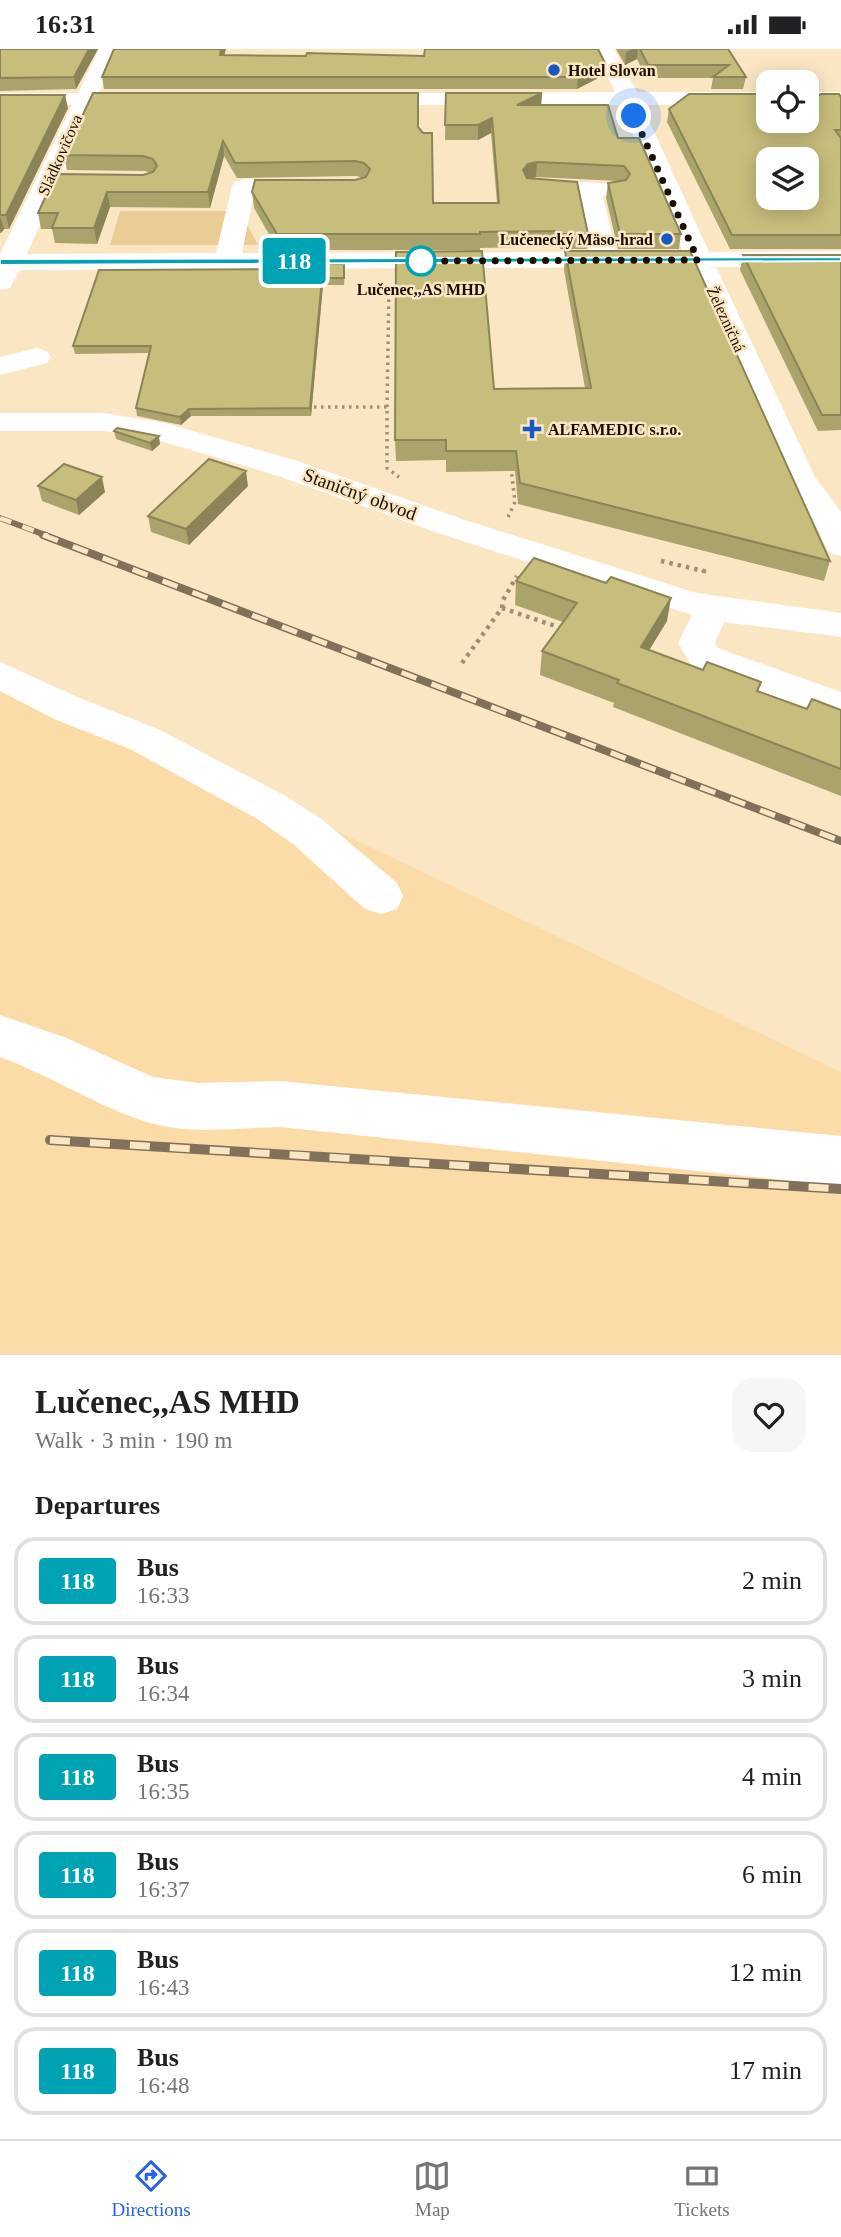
<!DOCTYPE html>
<html lang="en">
<head>
<meta charset="utf-8">
<style>
	body { margin:0; font-family:Georgia,serif; background:#f6f6f6; color:#202124; height:100vh; display:flex; flex-direction:column; font-size:26px; white-space:nowrap }
	* { box-sizing:border-box; margin:0 }
	p { font-size:23px; color:#757577 }
	.icon { flex:none; width:38px; height:38px; fill:none; stroke:currentColor; stroke-width:2; stroke-linecap:round; stroke-linejoin:round }
	.map { position:relative; height:1306px; overflow:hidden }
	.details { display:flex; flex-direction:column; background:#fff; flex:1 }
	.details>* { flex:none }
	.badge { padding:0 14px; border-radius:5px; font-size:24px; line-height:46px }
	.buttons { position:absolute; left:756px; top:21px; display:grid; gap:14px }
	.buttons a { display:grid; place-items:center; width:63px; height:63px; border-radius:14px; background:#fff; box-shadow:0 4px 18px #0003; font-size:35px }
	.you { position:absolute; width:35px; height:35px; margin:-18px; border:5px solid #fff; border-radius:50%; background:#1a73e8; box-shadow:0 0 0 10px #1a73e833 }
	.map>.badge { position:absolute; translate:-50% -50%; box-shadow:0 0 0 4px #fff }
	h2 { padding:0 35px; font-size:26px; line-height:63px }
	.round { display:grid; place-items:center; flex:none; width:74px; height:74px; border-radius:21px; background:#f6f6f6 }
	.head { display:flex; align-items:center; justify-content:space-between; height:119px; padding:0 35px }
	h1 { font-size:33px; font-weight:700; line-height:52px }
	ul { padding:0; list-style:none }
	li { display:flex; align-items:center; gap:21px; height:88px; margin:0 14px 10px; padding:0 21px; border:4px solid #e0e0e0; border-radius:21px }
	li div { flex:1 }
	li b { display:block; font-size:26px }
	li em { font-style:normal }
	li .badge { min-width:77px; font-weight:700; text-align:center }
	.status { display:flex; justify-content:space-between; align-items:center; height:49px; padding:0 35px; background:#fff; direction:ltr }
	.status svg { height:19px; fill:currentColor }
	.tabs { display:flex; justify-content:space-around; align-items:center; height:98px; border-top:2px solid #e0e0e0; background:#fff; font-size:19px; color:#757577 }
	.tabs a { display:grid; justify-items:center; gap:4px }
	.tabs .selected { color:#2563eb }
	.map>svg:first-child { display:block }
	.built { fill:#fbdca8 }
	.green { fill:#ebcb96 }
	.lines { fill:none; stroke-linecap:round; stroke-linejoin:round }
	.path-far1 { stroke:#a18f75; stroke-width:3.5; stroke-dasharray:2.5 4.5; stroke-linecap:butt }
	.path { stroke:#a18f75; stroke-width:4.5; stroke-dasharray:3.5 5; stroke-linecap:butt }
	.minor { fill:#fff; fill-rule:evenodd }
	.rail-far2-casing { stroke:#81715a; stroke-width:6 }
	.rail-far1-casing { stroke:#81715a; stroke-width:8 }
	.rail-casing { stroke:#81715a; stroke-width:10 }
	.rail-far2 { stroke:#fbe6c4; stroke-width:4.5; stroke-dasharray:12; stroke-linecap:butt }
	.rail-far1 { stroke:#fbe6c4; stroke-width:5; stroke-dasharray:16; stroke-linecap:butt }
	.rail { stroke:#fbe6c4; stroke-width:7; stroke-dasharray:20; stroke-linecap:butt }
	.wall { fill:#aba36c }
	.shaded-wall { fill:#8b8458 }
	.building { fill:#c7bd7d; stroke:#8b8458; stroke-width:2; fill-rule:evenodd }
	.line { fill:#00a3b4; stroke:#fff; stroke-width:2 }
	.walk { stroke:#1a0e00; stroke-width:7; stroke-dasharray:0 12.6 }
	.poi-dot { fill:#1758c4; stroke:#fbe6c4; stroke-width:2.5 }
	.stop-dot { fill:#fff; stroke:#00a3b4; stroke-width:3.5 }
	.labels { text-anchor:middle; dominant-baseline:central; stroke-width:5; stroke-linejoin:round; paint-order:stroke }
	.far-poi-label { font-size:16px; font-weight:bold; fill:#1a0e00; stroke:#fbe6c4; text-anchor:start }
	.far-street-label { font-size:16px; fill:#1a0e00; stroke:#fbe6c4 }
	.far-stop-label { font-size:16px; font-weight:bold; fill:#1a0e00; stroke:#fbe6c4 }
	.street-label { font-size:19px; fill:#1a0e00; stroke:#fbe6c4 }
</style>
</head>
<body>
<div class="status"><b>16:31</b><svg viewBox="0 0 49 12"><path d="M0 12V9h3v3zM5 12V6h3v6zM10 12V3h3v9zM15 12V0h3v12zM26 1h20v11H26zM47 4h2v5h-2z"/></svg></div>
<div class="map">
<svg width="841" height="1306" viewBox="0 0 841 1306">
	<rect width="100%" height="100%" fill="#fbe6c4"/>
	<path class="built" d="M 0,621 L 841,1023 L 841,1306 L 0,1306 Z"/>
	<path class="green" d="M 120,162 L 240,162 L 258,196 L 110,196 Z"/>
	<g class="lines">
		<path class="path-far1" d="M 307,358 L 387,358 L 387,419 L 399,428
			M 387,358 L 389,236
			M 508,468 L 515,453 L 511,419"/>
		<path class="path" d="M 661,512 L 704,522 L 701,528
			M 502,559 L 564,580
			M 462,614 L 502,559 L 503,551 L 517,527"/>
		<path class="minor" d="M 99,0 L 119,0 L 99,44 L 151,45 L 154,50 L 151,55 L 143,56 L 94,56 L 27,205 L 216,204 L 232,137 L 236,132 L 244,130 L 304,130 L 312,132 L 316,137 L 312,142 L 254,144 L 242,204 L 590,203 L 578,146 L 528,143 L 524,138 L 528,133 L 536,131 L 622,135 L 626,140 L 622,145 L 603,147 L 616,203 L 683,203 L 620,56 L 368,56 L 360,55 L 357,50 L 360,45 L 368,44 L 615,43 L 594,0 L 614,0 L 637,43 L 768,43 L 768,55 L 642,56 L 709,203 L 841,202 L 841,218 L 716,218 L 815,428 L 841,463 L 841,507 L 829,504 L 812,469 L 784,430 L 690,218 L 20,221 L 10,239 L 0,241 L 0,205 L 72,56 L 0,56 L 0,44 L 78,44 Z
			M 807,43 L 841,43 L 841,55 L 807,55 Z
			M 37,299 L 47,302 L 51,308 L 47,314 L 0,326 L 0,308 Z
			M 0,364 L 105,364 L 165,374 L 297,412 L 465,471 L 697,544 L 841,564 L 841,588 L 724,573 L 715,594 L 718,599 L 841,643 L 841,672 L 692,617 L 678,594 L 692,566 L 441,485 L 275,426 L 161,392 L 105,382 L 0,382 Z
			M 0,613 L 82,650 L 158,680 L 289,749 L 324,772 L 397,834 L 403,847 L 397,860 L 381,865 L 365,860 L 294,796 L 259,771 L 130,700 L 54,670 L 0,642 Z
			M 0,966 L 64,988 L 153,1028 L 198,1034 L 280,1032 L 841,1087 L 841,1137 L 280,1078 C 237,1079 188,1086 147,1073 C 98,1058 50,1026 0,1008 Z"/>
		<g class="rail-far2-casing">
			<path id="rail-far2" d="M 0,469 L 48,487"/>
		</g>
		<g class="rail-far1-casing">
			<path id="rail-far1" d="M 43,486 L 841,792"/>
		</g>
		<g class="rail-casing">
			<path id="rail" d="M 50,1091 L 841,1140"/>
		</g>
		<use href="#rail-far2" class="rail-far2"/>
		<use href="#rail-far1" class="rail-far1"/>
		<use href="#rail" class="rail"/>
	</g>
	<path class="wall" d="M 0,0 L 98,0 L 76,40 L 0,42 Z
		M 616,0 L 728,0 L 746,28 L 743,40 L 711,40 L 713,29 L 646,29 L 637,10 L 625,16 Z
		M 224,6 L 604,26 L 577,40 L 104,40 L 102,28 Z
		M 93,44 L 418,78 L 433,154 L 497,154 L 491,84 L 478,91 L 445,91 L 446,44 L 542,44 L 541,56 L 618,89 L 681,185 L 679,200 L 618,200 L 606,149 L 608,134 L 619,132 L 536,128 L 531,130 L 588,185 L 587,200 L 560,200 L 559,197 L 480,199 L 480,201 L 278,201 L 254,159 L 252,143 L 355,131 L 363,129 L 356,127 L 237,129 L 224,107 L 210,159 L 110,158 L 97,195 L 55,194 L 52,180 L 41,180 L 38,164 L 151,124 L 145,122 L 67,121 L 64,106 Z
		M 0,46 L 68,59 L 9,180 L 4,180 L 1,184 L 0,184 Z
		M 841,48 L 841,200 L 730,200 L 667,73 L 669,60 L 768,72 Z
		M 565,202 L 830,512 L 824,532 L 518,455 L 515,422 L 446,423 L 446,411 L 396,412 L 395,391 L 494,340 L 585,339 L 564,221 Z
		M 743,206 L 841,206 L 841,381 L 818,382 L 740,221 Z
		M 289,215 L 345,222 L 344,236 L 323,236 L 311,367 L 191,367 L 181,376 L 137,367 L 136,359 L 149,304 L 75,305 L 73,297 L 290,220 Z
		M 114,382 L 160,395 L 152,402 L 116,390 Z
		M 38,437 L 105,443 L 79,466 L 42,452 Z
		M 248,437 L 189,496 L 151,483 L 148,467 Z
		M 516,532 L 667,572 L 649,601 L 807,660 L 841,661 L 841,747 L 613,658 L 614,654 L 540,626 L 542,602 L 563,573 L 515,556 Z"/>
	<path class="shaded-wall" d="M 89,0 L 98,0 L 76,40 L 74,28 Z
		M 221,0 L 226,0 L 221,19 L 220,6 Z
		M 633,0 L 638,0 L 637,10 L 625,16 L 626,3 Z
		M 605,14 L 604,26 L 577,40 L 578,28 Z
		M 542,44 L 541,59 L 517,56 Z
		M 65,46 L 68,59 L 9,180 L 6,166 Z
		M 492,69 L 491,84 L 478,91 L 478,76 Z
		M 223,92 L 224,107 L 210,159 L 208,143 Z
		M 537,113 L 536,128 L 527,130 L 523,121 L 528,115 Z
		M 107,143 L 110,158 L 97,195 L 94,179 Z
		M 0,166 L 4,180 L 1,184 L 0,179 Z
		M 322,229 L 323,236 L 311,367 L 310,359 Z
		M 189,360 L 191,367 L 181,376 L 180,368 Z
		M 159,387 L 160,395 L 152,402 L 150,394 Z
		M 246,422 L 248,437 L 189,496 L 186,480 Z
		M 102,428 L 105,443 L 79,466 L 76,451 Z
		M 671,549 L 667,572 L 637,621 L 641,598 Z"/>
	<path class="building" d="M 0,0 L 89,0 L 74,28 L 0,29 Z
		M 114,0 L 221,0 L 220,6 L 306,7 L 307,4 L 424,7 L 425,0 L 598,0 L 605,14 L 578,28 L 102,28 Z
		M 640,0 L 728,0 L 746,28 L 713,28 L 729,16 L 648,16 Z
		M 93,44 L 418,44 L 418,78 L 423,84 L 432,84 L 433,154 L 499,154 L 492,69 L 478,76 L 445,76 L 446,44 L 542,44 L 517,56 L 608,56 L 618,89 L 639,89 L 681,185 L 620,185 L 608,134 L 626,131 L 630,125 L 624,117 L 537,113 L 528,115 L 523,121 L 527,129 L 577,133 L 588,185 L 561,185 L 560,182 L 480,183 L 480,185 L 277,185 L 252,143 L 255,131 L 355,131 L 366,128 L 370,120 L 364,114 L 355,112 L 235,114 L 223,92 L 208,143 L 107,143 L 94,179 L 52,179 L 58,164 L 38,164 L 56,125 L 143,126 L 153,123 L 157,117 L 153,110 L 143,107 L 64,106 Z
		M 689,45 L 757,45 L 765,57 L 768,57 L 768,72 L 807,72 L 807,54 L 821,45 L 839,45 L 841,48 L 841,81 L 835,81 L 841,89 L 841,186 L 732,186 L 669,60 ZM 768,110 L 807,110 L 807,149 L 768,149 Z
		M 0,46 L 65,46 L 6,166 L 0,166 Z
		M 482,202 L 494,340 L 591,339 L 565,202 L 690,202 L 830,512 L 520,434 L 516,402 L 446,402 L 446,391 L 395,391 L 396,203 Z
		M 743,206 L 841,206 L 841,366 L 822,366 Z
		M 289,215 L 344,215 L 344,229 L 322,229 L 310,359 L 189,360 L 180,368 L 136,359 L 151,297 L 73,297 L 99,221 L 292,220 Z
		M 117,379 L 159,387 L 150,394 L 114,382 Z
		M 209,410 L 246,422 L 186,480 L 148,467 Z
		M 64,415 L 102,428 L 76,451 L 38,437 Z
		M 534,509 L 606,534 L 611,528 L 671,549 L 641,598 L 703,621 L 707,613 L 761,633 L 757,642 L 807,660 L 812,650 L 841,661 L 841,720 L 617,634 L 619,631 L 542,602 L 577,554 L 516,532 Z"/>
	<path class="line" d="M 841,208 L 841,212 L 0,216 L 0,210 Z"/>
	<g class="lines">
		<path class="walk" d="M 421,212 L 414,212 L 698,211 L 634,67"/>
	</g>
	<g class="poi-dot">
		<circle cx="554" cy="21" r="7"/>
		<circle cx="667" cy="190" r="7"/>
		<path d="M528.5 369.5h7v7h7v7h-7v7h-7v-7h-7v-7h7z"/>
	</g>
	<circle class="stop-dot" cx="421" cy="212" r="14"/>
	<g class="labels">
		<g class="far-poi-label">
			<text x="568" y="21">Hotel Slovan</text>
			<text x="653" y="190" text-anchor="end">Lučenecký Mäso-hrad</text>
			<text x="548" y="380">ALFAMEDIC s.r.o.</text>
		</g>
		<g class="far-street-label">
			<text transform="translate(60 106) rotate(-66)">Sládkovičova</text>
			<text transform="translate(726 270) rotate(65)">Železničná</text>
		</g>
		<g class="far-stop-label">
			<text x="421" y="240">Lučenec,,AS MHD</text>
		</g>
		<g class="street-label">
			<text transform="translate(360 445) rotate(20)">Staničný obvod</text>
		</g>
	</g>
</svg>
<div class="buttons">
<a><svg class="icon" aria-label="locate" viewBox="0 0 24 24"><circle cx="12" cy="12" r="6"/><path d="M12 2v4M12 18v4M2 12h4M18 12h4"/></svg></a>
<a><svg class="icon" aria-label="layers" viewBox="0 0 24 24"><path d="M12 4l9 5-9 5-9-5zM3 14l9 5 9-5"/></svg></a>
</div>
<div class="you" style="left:634px;top:67px"></div>
<b class="badge" style="left:294px;top:212px;background:#00a3b4;color:#fff">118</b>
</div>
<section class="details">
<div class="head"><div><h1>Lučenec,,AS MHD</h1><p>Walk · 3 min · 190 m</p></div><a class="round"><svg class="icon" aria-label="heart" viewBox="0 0 24 24"><path d="M12 20l-8-8c-3-5 5-10 8-4 3-6 11-1 8 4z"/></svg></a></div>
<h2>Departures</h2>
<ul>
<li><span class="badge" style="background:#00a3b4;color:#fff">118</span><div><b>Bus</b><p>16:33</p></div><em>2 min</em></li>
<li><span class="badge" style="background:#00a3b4;color:#fff">118</span><div><b>Bus</b><p>16:34</p></div><em>3 min</em></li>
<li><span class="badge" style="background:#00a3b4;color:#fff">118</span><div><b>Bus</b><p>16:35</p></div><em>4 min</em></li>
<li><span class="badge" style="background:#00a3b4;color:#fff">118</span><div><b>Bus</b><p>16:37</p></div><em>6 min</em></li>
<li><span class="badge" style="background:#00a3b4;color:#fff">118</span><div><b>Bus</b><p>16:43</p></div><em>12 min</em></li>
<li><span class="badge" style="background:#00a3b4;color:#fff">118</span><div><b>Bus</b><p>16:48</p></div><em>17 min</em></li>
</ul>
</section>
<nav class="tabs">
<a class="selected"><svg class="icon" aria-label="directions" viewBox="0 0 24 24"><path d="M12 3l9 9-9 9-9-9zM9 14v-3h6M13 9l2 2-2 2"/></svg>Directions</a>
<a><svg class="icon" aria-label="map" viewBox="0 0 24 24"><path d="M3 6l6-2 6 2 6-2v14l-6 2-6-2-6 2zM9 4v14M15 6v14"/></svg>Map</a>
<a><svg class="icon" aria-label="tickets" viewBox="0 0 24 24"><path d="M3 7h18v10H3zM15 7v10"/></svg>Tickets</a>
</nav>
</body>
</html>
